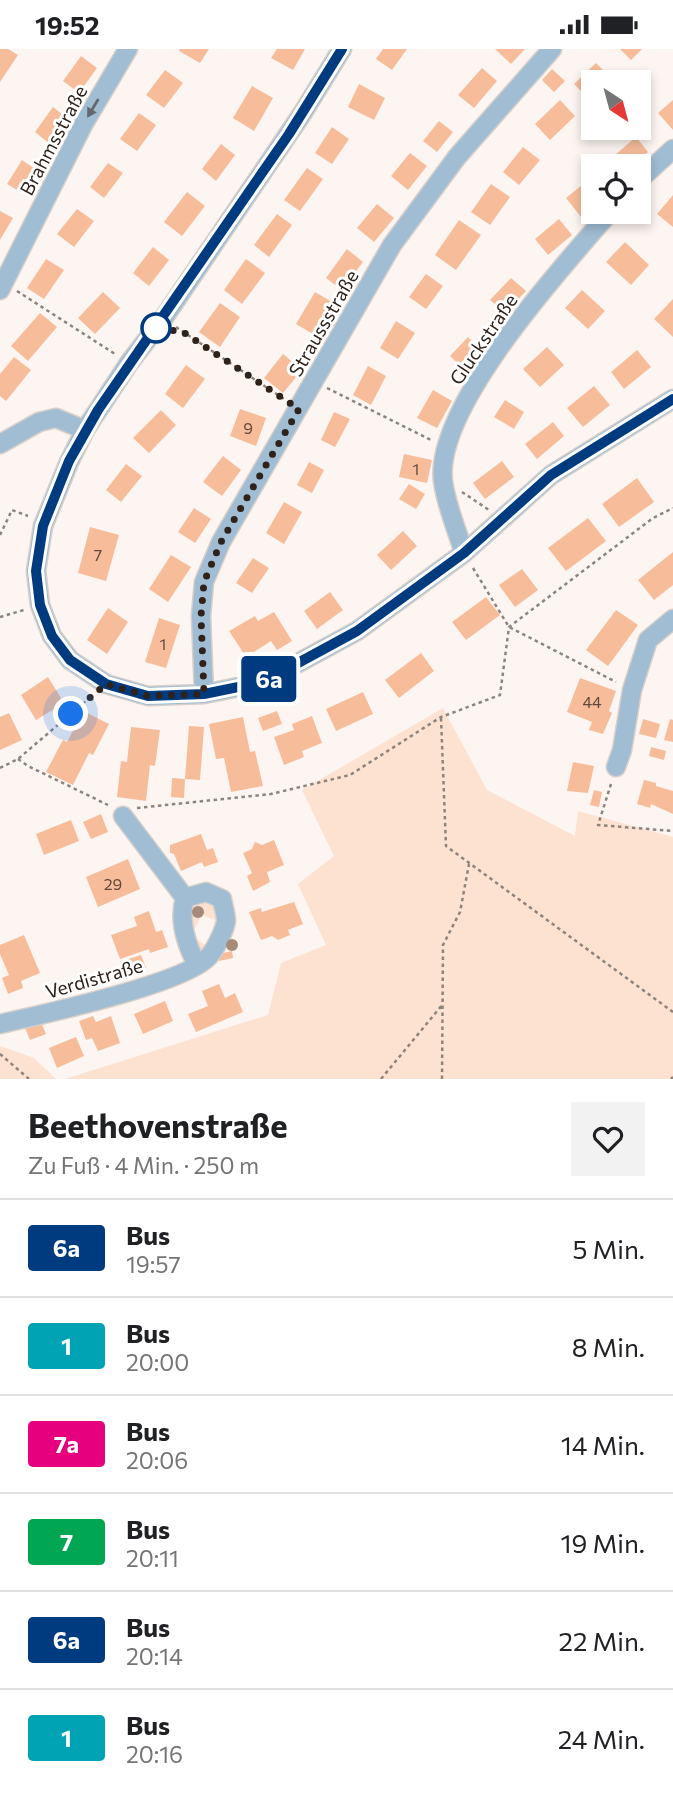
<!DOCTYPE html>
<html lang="de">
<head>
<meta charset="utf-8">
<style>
	body { margin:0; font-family:Commissioner,sans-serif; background:#f2f2f2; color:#202124; height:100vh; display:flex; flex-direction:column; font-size:26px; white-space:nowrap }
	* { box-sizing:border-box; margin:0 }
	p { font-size:23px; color:#757577 }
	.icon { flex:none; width:38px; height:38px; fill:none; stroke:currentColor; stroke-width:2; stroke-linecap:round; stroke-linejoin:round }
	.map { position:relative; height:1030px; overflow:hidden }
	.drawer { display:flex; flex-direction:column; background:#fff; flex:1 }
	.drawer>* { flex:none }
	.badge { padding:0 14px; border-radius:5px; font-size:24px; line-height:46px }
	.needle { width:46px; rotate:144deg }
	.controls { position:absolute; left:581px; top:21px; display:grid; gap:14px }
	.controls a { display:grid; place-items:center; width:70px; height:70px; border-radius:0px; background:#fff; box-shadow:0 4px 10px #0003; font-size:35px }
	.you { position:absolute; width:35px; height:35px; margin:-18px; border:5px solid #fff; border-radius:50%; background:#1a73e8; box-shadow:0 0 0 10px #1a73e833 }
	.map>.badge { position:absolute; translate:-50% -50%; box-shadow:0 0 0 4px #fff }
	.round { display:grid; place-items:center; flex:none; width:74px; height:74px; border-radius:0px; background:#f2f2f2 }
	.head { display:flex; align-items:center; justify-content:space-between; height:119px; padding:0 28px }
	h1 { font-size:33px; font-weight:700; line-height:52px }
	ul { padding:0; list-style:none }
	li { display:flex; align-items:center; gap:21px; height:98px; padding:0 28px; border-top:2px solid #e0e0e0 }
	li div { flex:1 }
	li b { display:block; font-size:26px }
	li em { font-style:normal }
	li .badge { min-width:77px; font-weight:700; text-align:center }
	.status { display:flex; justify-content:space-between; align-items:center; height:49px; padding:0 35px; background:#fff; direction:ltr }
	.status svg { height:19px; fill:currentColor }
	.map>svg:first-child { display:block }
	.green { fill:#fde1d1 }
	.building { fill:#f7bd9b }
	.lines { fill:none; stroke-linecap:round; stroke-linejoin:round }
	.minor-casing { stroke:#d7cfca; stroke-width:21 }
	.path { stroke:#8e847e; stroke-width:2.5; stroke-dasharray:3.5 3.5; stroke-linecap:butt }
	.minor { stroke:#a0bdd4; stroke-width:18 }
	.tree { fill:#a78b78 }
	.oneway { fill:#62686e }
	.line-casing { stroke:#fff; stroke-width:16 }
	.line { stroke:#003b80; stroke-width:10 }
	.walk { stroke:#2f221a; stroke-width:7; stroke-dasharray:0 12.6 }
	.stop-dot { fill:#fff; stroke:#003b80; stroke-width:3.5 }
	.labels { text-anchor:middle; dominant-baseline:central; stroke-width:6; stroke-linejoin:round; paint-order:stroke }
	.number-label { font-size:16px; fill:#61493a }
	.street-label { font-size:19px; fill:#2f221a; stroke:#fff }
</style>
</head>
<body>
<div class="status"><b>19:52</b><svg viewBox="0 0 49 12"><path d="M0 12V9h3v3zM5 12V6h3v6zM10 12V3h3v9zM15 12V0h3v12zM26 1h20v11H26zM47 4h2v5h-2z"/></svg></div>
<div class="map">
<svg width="673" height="1030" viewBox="0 0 673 1030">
	<rect width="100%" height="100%" fill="#fcf5f1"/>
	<path class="green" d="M 443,659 L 487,741 L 575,787 L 578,762 L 673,788 L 673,1030 L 65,1030 L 268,966 L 281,914 L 326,896 L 298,835 L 334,807 L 302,741 Z
		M 207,850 C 217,856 217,860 215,871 L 202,866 L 191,886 L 205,896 L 202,904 L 195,907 L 189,875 L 189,856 L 197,851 Z
		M 0,997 L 34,1009 L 56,1030 L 0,1030 Z"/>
	<path class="building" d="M 0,0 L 8,0 L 18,6 L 0,33 Z
		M 180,0 L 209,0 L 200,14 L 179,2 Z
		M 277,0 L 305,0 L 293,21 L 271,9 Z
		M 383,0 L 407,0 L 392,21 L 376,10 Z
		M 495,0 L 525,0 L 511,15 Z
		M 620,0 L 642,0 L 631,11 Z
		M 81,7 L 97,19 L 79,44 L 63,32 Z
		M 596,14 L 610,28 L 605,33 L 593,33 L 593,45 L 589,50 L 574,35 Z
		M 482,19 L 497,32 L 474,59 L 458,46 Z
		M 552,20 L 565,32 L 554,43 L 542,31 Z
		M 165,21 L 183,34 L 164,59 L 146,46 Z
		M 359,35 L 385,49 L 374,71 L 348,58 Z
		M 252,37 L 273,49 L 254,82 L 233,69 Z
		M 560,51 L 575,67 L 550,91 L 535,75 Z
		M 673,51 L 673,81 L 658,64 Z
		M 53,58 L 68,70 L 50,95 L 35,83 Z
		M 139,64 L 156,76 L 137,102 L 120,90 Z
		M 439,72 L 453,83 L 437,103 L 423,92 Z
		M 332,78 L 349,90 L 332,115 L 315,104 Z
		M 636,88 L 648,103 L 631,117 L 624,117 L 615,106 Z
		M 221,95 L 235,106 L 216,132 L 202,120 Z
		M 523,98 L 540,111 L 519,136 L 503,123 Z
		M 410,104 L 427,117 L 408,141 L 391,127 Z
		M 22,111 L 38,122 L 24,145 L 7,135 Z
		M 108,114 L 123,124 L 104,149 L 90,138 Z
		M 307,119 L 323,130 L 300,162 L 284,151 Z
		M 593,127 L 593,158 L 581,168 L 566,149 Z
		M 491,135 L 510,148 L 490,176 L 471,163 Z
		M 187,143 L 205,157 L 182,187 L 164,173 Z
		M 673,146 L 673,178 L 657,165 Z
		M 377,155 L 394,169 L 374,193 L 357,179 Z
		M 77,160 L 94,172 L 74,198 L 57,185 Z
		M 0,162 L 13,169 L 0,191 Z
		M 277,165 L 292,176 L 269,208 L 254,196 Z
		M 559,170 L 572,186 L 548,206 L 535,190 Z
		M 459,171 L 481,186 L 456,221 L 435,206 Z
		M 625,193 L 649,216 L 631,236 L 606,213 Z
		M 153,198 L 169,211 L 149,237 L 133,224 Z
		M 347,200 L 363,213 L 342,241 L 326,229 Z
		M 46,210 L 64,221 L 44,250 L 27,239 Z
		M 246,210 L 265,224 L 242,255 L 224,241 Z
		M 426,225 L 443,237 L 426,260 L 409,248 Z
		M 511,229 L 526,242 L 505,264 L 490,251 Z
		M 582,241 L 605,262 L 588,280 L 565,259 Z
		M 103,243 L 120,259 L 95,285 L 78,269 Z
		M 315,243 L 337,256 L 318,288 L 296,275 Z
		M 673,250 L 673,288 L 654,270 Z
		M 220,254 L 240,268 L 220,298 L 199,283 Z
		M 40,264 L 57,278 L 28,312 L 11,297 Z
		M 396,272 L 415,284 L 398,310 L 380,299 Z
		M 468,288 L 481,301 L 463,319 L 450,307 Z
		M 547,298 L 564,316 L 540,338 L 523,320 Z
		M 637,301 L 651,318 L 624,340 L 611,323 Z
		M 283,305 L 302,321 L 283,344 L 264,329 Z
		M 14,308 L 31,321 L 6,352 L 0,347 L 0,325 Z
		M 186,316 L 205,330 L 183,359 L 165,345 Z
		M 368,317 L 386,327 L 371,356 L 353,346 Z
		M 594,337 L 610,356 L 583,378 L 567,359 Z
		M 433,341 L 452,352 L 437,379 L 417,369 Z
		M 505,351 L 524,363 L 514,380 L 494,368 Z
		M 240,360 L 266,369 L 256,397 L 230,387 Z
		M 161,361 L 176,376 L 149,404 L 133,389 Z
		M 334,363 L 350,370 L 335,398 L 321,391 Z
		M 553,373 L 564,387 L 537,410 L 525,395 Z
		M 404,405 L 432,411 L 427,434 L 399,428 Z
		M 223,407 L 241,421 L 222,447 L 203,433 Z
		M 502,412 L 514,428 L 485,450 L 473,434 Z
		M 309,413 L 324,421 L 312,444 L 297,436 Z
		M 126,415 L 142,427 L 121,453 L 106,441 Z
		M 637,429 L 654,453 L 619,478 L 602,455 Z
		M 409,435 L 425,445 L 416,460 L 399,450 Z
		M 284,453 L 302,463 L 284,495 L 266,484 Z
		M 194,459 L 211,470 L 195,494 L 178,483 Z
		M 588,469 L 606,492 L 566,522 L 548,499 Z
		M 90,478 L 119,486 L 106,532 L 78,524 Z
		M 403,482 L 417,497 L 391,521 L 377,506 Z
		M 673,503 L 673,536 L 654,551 L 638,531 Z
		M 171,506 L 191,518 L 168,553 L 149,540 Z
		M 253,509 L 269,519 L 252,544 L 236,534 Z
		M 522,520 L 538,541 L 515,558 L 499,536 Z
		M 330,543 L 343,561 L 317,580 L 304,562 Z
		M 486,548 L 500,566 L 466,591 L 452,573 Z
		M 108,559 L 128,573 L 107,605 L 87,591 Z
		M 616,561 L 638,576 L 608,617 L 586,601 Z
		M 274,563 L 292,592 L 277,601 L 271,592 L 246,608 L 229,582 L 255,567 L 258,572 Z
		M 159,569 L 180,576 L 166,619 L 145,613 Z
		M 421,604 L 434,622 L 399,649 L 385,631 Z
		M 48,628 L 64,654 L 36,671 L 21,646 Z
		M 580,629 L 616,642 L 609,662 L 612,664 L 603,685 L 589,681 L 592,673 L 567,663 Z
		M 363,643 L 373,665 L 336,682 L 326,660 Z
		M 83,662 L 109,675 L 93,706 L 89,704 L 73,736 L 46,723 L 63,691 L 67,693 Z
		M 277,662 L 282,675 L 263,682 L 258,669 Z
		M 9,664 L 22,691 L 0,701 L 0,668 Z
		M 312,667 L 322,694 L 302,702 L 304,708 L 284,716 L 274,688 L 294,681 L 292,675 Z
		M 243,668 L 250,703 L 255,702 L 263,737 L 231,743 L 224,709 L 216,710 L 209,675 Z
		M 643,670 L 660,675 L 656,689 L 639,685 Z
		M 670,670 L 673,671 L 673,693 L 664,691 Z
		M 189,677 L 204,678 L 200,731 L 185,730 Z
		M 131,678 L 160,681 L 155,717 L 150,716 L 146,752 L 117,748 L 121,712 L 127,713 Z
		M 651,698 L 666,702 L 664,711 L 649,707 Z
		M 573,713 L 594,717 L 588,744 L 567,742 Z
		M 172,729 L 185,730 L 184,749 L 171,748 Z
		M 644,731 L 656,734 L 656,737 L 673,742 L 673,765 L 651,755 L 650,759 L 637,755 Z
		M 594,741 L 602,743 L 599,758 L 590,756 Z
		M 101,765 L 108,783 L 91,790 L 83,773 Z
		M 71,771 L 79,792 L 44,806 L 36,785 Z
		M 201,785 L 207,801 L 213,799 L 218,813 L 204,818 L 202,813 L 181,822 L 174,805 L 170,804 L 170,796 Z
		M 274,791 L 284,816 L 267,823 L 270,833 L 253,842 L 247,827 L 252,824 L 243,804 L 252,800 L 255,793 L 262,796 Z
		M 128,810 L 140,840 L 98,858 L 86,828 Z
		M 294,853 L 303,875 L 288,881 L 290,886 L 278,891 L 272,887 L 261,891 L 249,863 L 261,859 L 262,863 Z
		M 149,862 L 156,883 L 162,881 L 168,898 L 150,904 L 149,900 L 120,910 L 111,886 L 137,877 L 134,868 Z
		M 24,886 L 40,924 L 21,932 L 23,939 L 8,945 L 2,929 L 9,926 L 0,905 L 0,896 Z
		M 232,902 L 233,909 L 219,912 L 218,905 Z
		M 141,906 L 146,919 L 127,926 L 122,912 Z
		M 219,935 L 225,949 L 235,944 L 243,963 L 196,983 L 188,965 L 208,957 L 202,942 Z
		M 165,952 L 173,972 L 143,985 L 134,965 Z
		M 93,967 L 96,973 L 111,967 L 120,994 L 98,1002 L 92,989 L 86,991 L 79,972 Z
		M 40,971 L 46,985 L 30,991 L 24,977 Z
		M 76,988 L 84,1007 L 57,1019 L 49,999 Z"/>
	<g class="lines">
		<g class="minor-casing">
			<path id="minor" d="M 342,0 L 302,65 L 163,270 L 129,314 L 85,381 L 69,413 L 43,477 L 36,522 L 40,556 L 52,587 L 70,611 L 106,635 L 148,647 L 204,645 L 263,633 L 357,582 L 464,504 L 551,426 L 673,350
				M 639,131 L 673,100
				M 0,241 L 83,76 L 128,0
				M 0,395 L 39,373 L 56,369 L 85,381
				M 464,504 C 457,481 446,456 443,432 C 434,358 563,217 610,163
				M 204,645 L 201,567 L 204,533 L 221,493 L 392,196 L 457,108 L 552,0
				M 616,718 L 622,701 L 632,641 L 648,591 L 673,570
				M 123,767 L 185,849
				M 0,975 C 39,966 190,934 210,906 C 216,899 225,880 226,872 C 226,865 223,857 222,850 L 206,843 L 185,849 C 178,872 186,895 197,916"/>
		</g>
		<path class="path" d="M 17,242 L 115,305
			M 176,278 L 284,350
			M 327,339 L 431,391
			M 462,443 L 489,461
			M 0,486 L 12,461 L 28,467
			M 473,519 L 509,578 L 616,633
			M 0,568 L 24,561
			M 441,669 L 446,797 L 673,963
			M 18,710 L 28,717 L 108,756
			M 0,719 L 18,710 L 93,646
			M 611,735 L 598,776 L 673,782
			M 137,759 L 271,745 L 350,726 L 441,668 L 500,646 L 509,578 L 653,469 L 673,459
			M 0,1005 L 29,1030
			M 381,1030 L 443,955
			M 442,1030 L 443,896 L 460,863 L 469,815
			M 671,1030 L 673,1028"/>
		<use href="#minor" class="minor"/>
	</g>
	<g class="tree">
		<circle cx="198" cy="863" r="6"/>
		<circle cx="232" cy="896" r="6"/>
	</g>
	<defs><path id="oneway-solid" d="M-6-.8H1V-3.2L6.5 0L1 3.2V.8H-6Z" transform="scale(1.75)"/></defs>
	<use class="oneway" href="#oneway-solid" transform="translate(93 59) rotate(121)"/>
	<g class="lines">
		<g class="line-casing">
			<path id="line" d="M 342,0 L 289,85 L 98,361 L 69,412 L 43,477 L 36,522 L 40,556 L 52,587 L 70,611 L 106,635 L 148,647 L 204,645 L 263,633 L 357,582 L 464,504 L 551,426 L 673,350"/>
		</g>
		<use href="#line" class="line"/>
		<path class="walk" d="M 71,665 L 106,635 L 148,647 L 204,645 L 201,567 L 204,533 L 221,493 L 299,360 L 183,283 L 156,279"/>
	</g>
	<circle class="stop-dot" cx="156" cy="279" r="14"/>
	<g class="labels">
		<g class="number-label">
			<text x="248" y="378">9</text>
			<text x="416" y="419">1</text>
			<text x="98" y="505">7</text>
			<text x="163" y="594">1</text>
			<text x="592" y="652">44</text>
			<text x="113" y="834">29</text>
		</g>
		<g class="street-label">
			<text transform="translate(53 91) rotate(-62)">Brahmsstraße</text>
			<text transform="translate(323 274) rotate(-60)">Straussstraße</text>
			<text transform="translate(483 290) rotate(-56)">Gluckstraße</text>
			<text transform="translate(94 929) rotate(-16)">Verdistraße</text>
		</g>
	</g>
</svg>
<div class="controls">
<a><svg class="needle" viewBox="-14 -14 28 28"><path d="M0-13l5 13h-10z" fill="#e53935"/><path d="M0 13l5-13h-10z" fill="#757577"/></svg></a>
<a><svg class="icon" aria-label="locate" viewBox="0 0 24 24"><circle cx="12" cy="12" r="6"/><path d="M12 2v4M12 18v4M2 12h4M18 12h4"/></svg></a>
</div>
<div class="you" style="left:71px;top:665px"></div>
<b class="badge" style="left:269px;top:630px;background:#003b80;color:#fff">6a</b>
</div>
<section class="drawer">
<div class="head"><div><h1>Beethovenstraße</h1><p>Zu Fuß · 4 Min. · 250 m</p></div><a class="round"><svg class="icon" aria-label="heart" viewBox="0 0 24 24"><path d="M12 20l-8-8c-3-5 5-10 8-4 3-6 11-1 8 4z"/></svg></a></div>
<ul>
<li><span class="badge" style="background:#003b80;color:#fff">6a</span><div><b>Bus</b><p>19:57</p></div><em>5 Min.</em></li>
<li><span class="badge" style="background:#00a3b4;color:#fff">1</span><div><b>Bus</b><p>20:00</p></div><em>8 Min.</em></li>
<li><span class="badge" style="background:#e6007e;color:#fff">7a</span><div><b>Bus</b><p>20:06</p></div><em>14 Min.</em></li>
<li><span class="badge" style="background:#00a651;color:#fff">7</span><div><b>Bus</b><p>20:11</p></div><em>19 Min.</em></li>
<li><span class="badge" style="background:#003b80;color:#fff">6a</span><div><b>Bus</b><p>20:14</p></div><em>22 Min.</em></li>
<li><span class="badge" style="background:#00a3b4;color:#fff">1</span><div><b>Bus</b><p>20:16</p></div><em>24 Min.</em></li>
</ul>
</section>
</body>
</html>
